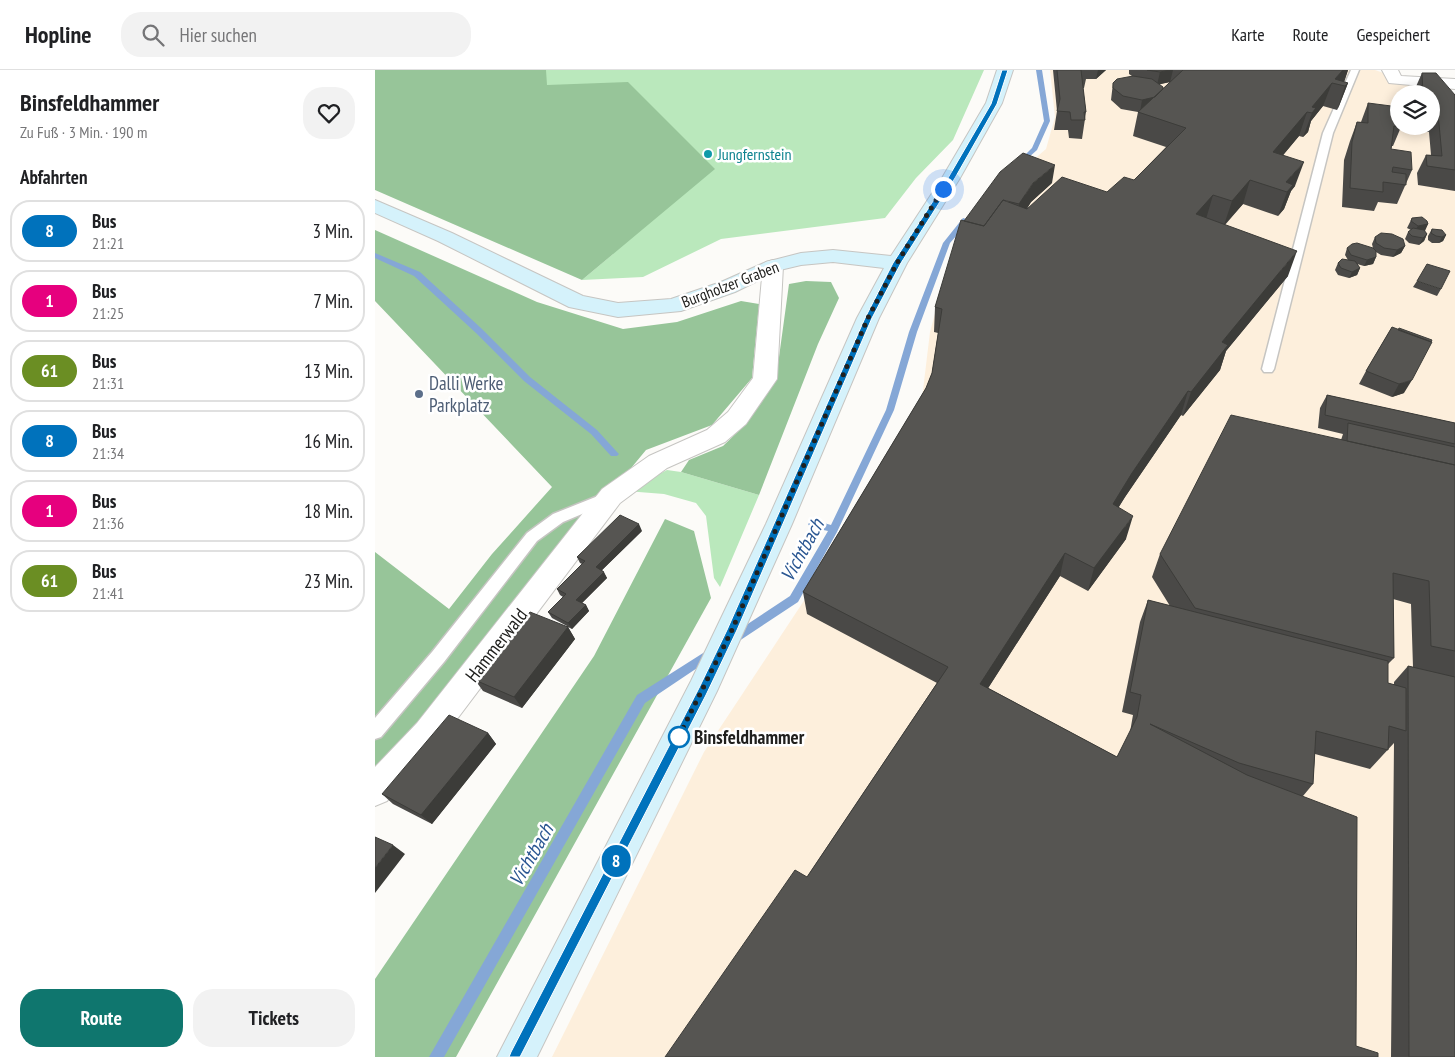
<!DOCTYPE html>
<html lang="de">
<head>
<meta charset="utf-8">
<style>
	body { margin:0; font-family:"PT Sans Narrow",sans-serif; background:#f2f2f2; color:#202124; height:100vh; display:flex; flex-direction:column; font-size:19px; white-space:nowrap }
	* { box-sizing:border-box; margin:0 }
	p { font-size:16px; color:#757577 }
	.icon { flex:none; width:28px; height:28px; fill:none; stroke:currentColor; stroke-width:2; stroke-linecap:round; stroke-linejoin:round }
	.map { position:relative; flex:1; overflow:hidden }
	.sheet { display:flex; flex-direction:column; background:#fff; width:375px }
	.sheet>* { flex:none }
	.badge { padding:0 10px; border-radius:16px; font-size:18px; line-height:32px }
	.tools { position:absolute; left:1015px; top:15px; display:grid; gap:10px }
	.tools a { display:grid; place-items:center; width:50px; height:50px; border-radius:50%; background:#fff; box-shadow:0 2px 12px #0003; font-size:25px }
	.you { position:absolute; width:25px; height:25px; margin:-12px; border:4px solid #fff; border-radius:50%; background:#1a73e8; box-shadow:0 0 0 8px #1a73e833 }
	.map>.badge { position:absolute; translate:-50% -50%; box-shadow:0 0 0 2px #fff }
	h2 { padding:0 20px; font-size:19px; line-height:45px }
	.round { display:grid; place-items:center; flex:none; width:52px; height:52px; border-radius:20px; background:#f2f2f2 }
	.overview { display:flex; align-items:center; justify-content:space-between; height:85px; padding:0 20px }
	h1 { font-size:24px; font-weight:700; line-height:38px }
	.cta { display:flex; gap:10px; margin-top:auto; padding:10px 20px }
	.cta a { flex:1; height:58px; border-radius:20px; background:#0f766e; color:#fff; font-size:20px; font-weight:700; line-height:58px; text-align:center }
	.cta a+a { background:#f2f2f2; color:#202124 }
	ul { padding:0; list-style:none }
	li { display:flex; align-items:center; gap:15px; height:62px; margin:0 10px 8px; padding:0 10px; border:2px solid #e0e0e0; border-radius:20px }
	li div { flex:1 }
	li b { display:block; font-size:19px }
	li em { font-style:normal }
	li .badge { min-width:55px; font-weight:700; text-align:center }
	header { display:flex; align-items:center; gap:30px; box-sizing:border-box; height:70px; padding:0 25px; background:#fff; border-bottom:1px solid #e0e0e0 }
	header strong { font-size:24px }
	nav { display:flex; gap:28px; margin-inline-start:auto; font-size:18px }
	.search { width:350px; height:45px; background:#f2f2f2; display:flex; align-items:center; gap:12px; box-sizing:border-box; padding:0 18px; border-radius:20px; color:#757577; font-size:19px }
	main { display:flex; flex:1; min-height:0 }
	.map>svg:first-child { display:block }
	.industrial { fill:#fdefdc; fill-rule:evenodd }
	.green { fill:#bae8bc }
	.forest { fill:#97c599 }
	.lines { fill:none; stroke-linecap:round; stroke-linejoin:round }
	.stream { fill:#85a7d6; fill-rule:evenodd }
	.service-casing { stroke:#c6c5c2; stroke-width:3 }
	.minor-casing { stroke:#c6c5c2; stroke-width:2 }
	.secondary-casing { stroke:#c6c5c2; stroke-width:2 }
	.service { fill:#fff; fill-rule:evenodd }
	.minor { fill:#fff; fill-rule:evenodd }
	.secondary { fill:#d5f2fb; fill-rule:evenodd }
	.wall { fill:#4a4947; fill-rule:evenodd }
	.shaded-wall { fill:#3c3c39 }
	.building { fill:#565552; stroke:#3c3c39 }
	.line { fill:#0072bc; stroke:#fff }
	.walk { stroke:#20201e; stroke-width:5; stroke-dasharray:0 9 }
	.culture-dot { fill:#0f9aa8; stroke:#fff; stroke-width:2 }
	.service-dot { fill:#5c6f8a; stroke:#fff; stroke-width:2 }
	.stop-dot { fill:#fff; stroke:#0072bc; stroke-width:2.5 }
	.labels { text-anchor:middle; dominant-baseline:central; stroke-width:5; stroke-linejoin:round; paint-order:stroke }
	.far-culture-label { font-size:16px; fill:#0d838f; stroke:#fff; text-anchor:start }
	.far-street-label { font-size:16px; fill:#20201e; stroke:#fff }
	.service-label { font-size:19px; fill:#4e5e75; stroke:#fff; text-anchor:start }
	.street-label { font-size:19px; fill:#20201e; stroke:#fff }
	.stop-label { font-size:19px; font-weight:bold; fill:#20201e; stroke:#fff; text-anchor:start }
	.water-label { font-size:20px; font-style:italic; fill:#2b5792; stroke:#fff }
</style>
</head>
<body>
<header>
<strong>Hopline</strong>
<div class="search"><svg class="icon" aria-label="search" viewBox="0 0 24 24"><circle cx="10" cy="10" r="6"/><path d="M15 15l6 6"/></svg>Hier suchen</div>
<nav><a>Karte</a><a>Route</a><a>Gespeichert</a></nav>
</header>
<main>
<section class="sheet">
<div class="overview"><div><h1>Binsfeldhammer</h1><p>Zu Fuß · 3 Min. · 190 m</p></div><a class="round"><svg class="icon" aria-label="heart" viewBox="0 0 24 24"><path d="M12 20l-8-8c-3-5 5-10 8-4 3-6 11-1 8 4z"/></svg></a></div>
<h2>Abfahrten</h2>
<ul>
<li><span class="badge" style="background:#0072bc;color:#fff">8</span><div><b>Bus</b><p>21:21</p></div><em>3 Min.</em></li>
<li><span class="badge" style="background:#e6007e;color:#fff">1</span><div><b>Bus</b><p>21:25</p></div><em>7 Min.</em></li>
<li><span class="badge" style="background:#6b8e23;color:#fff">61</span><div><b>Bus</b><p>21:31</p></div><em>13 Min.</em></li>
<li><span class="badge" style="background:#0072bc;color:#fff">8</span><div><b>Bus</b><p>21:34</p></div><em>16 Min.</em></li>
<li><span class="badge" style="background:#e6007e;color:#fff">1</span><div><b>Bus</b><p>21:36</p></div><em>18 Min.</em></li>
<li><span class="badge" style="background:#6b8e23;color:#fff">61</span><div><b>Bus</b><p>21:41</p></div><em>23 Min.</em></li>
</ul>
<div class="cta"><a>Route</a><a>Tickets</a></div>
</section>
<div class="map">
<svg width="1080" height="987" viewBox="0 0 1080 987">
	<rect width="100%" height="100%" fill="#fcfbf8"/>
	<path class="industrial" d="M 675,0 L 1000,0 L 1060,21 L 1080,42 L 1080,987 L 177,987 L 329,682 L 469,470 L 545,345 L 555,262 L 579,174 L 623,120 L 671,79 L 680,47 ZM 1024,24 L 1056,24 L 1056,56 L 1024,56 Z"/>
	<path class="green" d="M 0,0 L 609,0 L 578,70 L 541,108 L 510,148 L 346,169 L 268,207 L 207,210 L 238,184 Z
		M 292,400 L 306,402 L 384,425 L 345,517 L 339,508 L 331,446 L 321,433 L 289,424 L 251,421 Z"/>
	<path class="forest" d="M 0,0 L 171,0 L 172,15 L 253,12 L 340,99 L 207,210 L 0,120 Z
		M 0,160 L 162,232 L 248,259 L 302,252 L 366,231 L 384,234 L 377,308 L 337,355 L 271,380 L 0,708 L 0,482 L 74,539 L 117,484 L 177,417 L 0,231 Z
		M 431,211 L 456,212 L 464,228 L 443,274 L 384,425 L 306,402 L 314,390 L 348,376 L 372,353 L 401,309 L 414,214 Z
		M 290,449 L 319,461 L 336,528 L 81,987 L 0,987 L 0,909 L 219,586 Z"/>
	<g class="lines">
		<path class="stream" d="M 661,0 L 667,0 L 675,51 L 662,80 L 644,96 L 641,94 L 657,78 L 669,51 Z
			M 588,148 L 595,150 L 575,173 L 542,262 L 519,340 L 462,462 L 423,532 L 361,573 L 357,575 L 353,573 L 352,570 L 353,567 L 415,526 L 453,461 L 435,457 L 433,454 L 438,450 L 456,455 L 511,340 L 534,262 L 568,173 Z
			M 0,183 L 45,202 L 107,259 L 155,307 L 222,360 L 242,382 L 244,384 L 242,386 L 236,386 L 216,364 L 149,311 L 101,263 L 39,206 L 0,188 Z
			M 336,578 L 340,580 L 341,583 L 340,586 L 270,633 L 69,987 L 54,987 L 262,625 Z"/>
		<g class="service-casing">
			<path id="service" d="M 976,0 L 984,0 L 958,63 L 899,299 L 897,302 L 889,302 L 887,299 L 948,63 Z
				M 233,422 L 238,423 L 240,427 L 238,431 L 188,452 L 162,471 L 69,592 L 6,667 L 0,669 L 0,648 L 57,582 L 152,463 L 178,444 Z"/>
		</g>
		<g class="minor-casing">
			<path id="minor" d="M 1007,0 L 1023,0 L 1026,6 L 1080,9 L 1080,19 L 1014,13 Z
				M 398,190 L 405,192 L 408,196 L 402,309 L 371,354 L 350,372 L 292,398 L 245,433 L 64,673 L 12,731 L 0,736 L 0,697 L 42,653 L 227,419 L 274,386 L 332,360 L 353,342 L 378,308 L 388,196 L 391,192 Z"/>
		</g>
		<g class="secondary-casing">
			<path id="secondary" d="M 622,0 L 638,0 L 627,33 L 585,108 L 532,193 L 504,248 L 417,454 L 342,621 L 162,987 L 122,987 L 316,611 L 391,454 L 482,248 L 509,198 L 458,192 L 426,195 L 405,200 L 360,222 L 306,241 L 243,247 L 194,237 L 63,171 L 0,143 L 0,130 L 77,163 L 208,226 L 243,233 L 296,229 L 346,212 L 391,192 L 426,183 L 458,180 L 516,186 L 567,108 L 611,33 Z"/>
		</g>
		<use href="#service" class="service"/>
		<use href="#minor" class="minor"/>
		<use href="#secondary" class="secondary"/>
	</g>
	<path class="wall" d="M 678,0 L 731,0 L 721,9 L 711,9 L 709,18 L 708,18 L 711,42 L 707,69 L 694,68 L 693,60 L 679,60 L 682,41 Z
		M 754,0 L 973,0 L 969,12 L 973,13 L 964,36 L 962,40 L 948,36 L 936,51 L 933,62 L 928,67 L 924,66 L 908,85 L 920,116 L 916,121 L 909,139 L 903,146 L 868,134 L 850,155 L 913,206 L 851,281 L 845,300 L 808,346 L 806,345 L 750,427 L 743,438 L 751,469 L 713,521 L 685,506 L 613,618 L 742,687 L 755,662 L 758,645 L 747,642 L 765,552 L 773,530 L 795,536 L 777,507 L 785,484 L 966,370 L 968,364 L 943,358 L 945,338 L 952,325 L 1080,353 L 1080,987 L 1016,987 L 1019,673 L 995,699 L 940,684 L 938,714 L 928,726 L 432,807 L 562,613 L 432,544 L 428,522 L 551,318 L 557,303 L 563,263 L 559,262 L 560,237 L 589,151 L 677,113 L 656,132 L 652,139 L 732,122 L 759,110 L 791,77 L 758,66 L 763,42 L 746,39 L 736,30 L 738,13 L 757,6 L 754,4 ZM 795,12 L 788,19 L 784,14 ZM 1018,529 L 1036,534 L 1038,597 L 1033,596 L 1019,612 L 1019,615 L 1013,613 L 1013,594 L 1019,588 Z
		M 1047,3 L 1080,25 L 1080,121 L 1043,115 L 1042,103 L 1051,85 L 1056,85 L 1054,62 L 1040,60 L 1040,56 L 1056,56 L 1056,24 L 1040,24 L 1039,21 Z
		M 993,33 L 1026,57 L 1018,76 L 1017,76 L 1016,79 L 1037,100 L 1022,134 L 1003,132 L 999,141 L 967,137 L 969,90 L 975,71 L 982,52 L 986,52 Z
		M 1037,148 L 1053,154 L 1049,161 L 1052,164 L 1049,171 L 1044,175 L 1034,173 L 1030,169 L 1033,162 L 1036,160 L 1032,158 Z
		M 1057,159 L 1071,165 L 1068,171 L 1064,173 L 1057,173 L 1053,170 L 1053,166 Z
		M 1000,167 L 1030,176 L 1026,183 L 1018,187 L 1006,185 L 1001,182 L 1001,187 L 998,194 L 989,196 L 982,194 L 985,198 L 982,205 L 974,208 L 963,205 L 960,200 L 963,193 L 973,190 L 970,185 L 972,178 L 998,178 L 997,174 Z
		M 1042,211 L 1066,219 L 1062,226 L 1038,217 Z
		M 1017,257 L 1029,323 L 1017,327 L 984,314 L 991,301 Z
		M 267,461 L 227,500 L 232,508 L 207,533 L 211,535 L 214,541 L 197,559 L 193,557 L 200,569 L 147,638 L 108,621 L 100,610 L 192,556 L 177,548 L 173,542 L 188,527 L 185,525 L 182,519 L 207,494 L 205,493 L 202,487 Z
		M 113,663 L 121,674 L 57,754 L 18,734 L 7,724 Z"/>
	<path class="shaded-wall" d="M 723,0 L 731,0 L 721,9 Z
		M 795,0 L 798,0 L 795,12 L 782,15 L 785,2 Z
		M 968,0 L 973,0 L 969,12 L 960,9 Z
		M 957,13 L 948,36 L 936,51 L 933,62 L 928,67 L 937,43 L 937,37 Z
		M 973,13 L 964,36 L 962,40 L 970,16 Z
		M 784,26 L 765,42 L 767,30 Z
		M 932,42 L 924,66 L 890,107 L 898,82 Z
		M 929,92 L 920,116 L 916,121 L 909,139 L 903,146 L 912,122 L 911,112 Z
		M 680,95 L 677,113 L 656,132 L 642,153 L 644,134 L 658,113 Z
		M 875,110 L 868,134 L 849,155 L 857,131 Z
		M 838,125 L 831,149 L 821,144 Z
		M 1053,154 L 1050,161 L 1039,162 L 1043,156 Z
		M 1052,164 L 1049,171 L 1044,175 L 1048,168 Z
		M 1071,165 L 1068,171 L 1064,173 L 1067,167 Z
		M 1030,176 L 1026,183 L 1018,187 L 1022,180 Z
		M 922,181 L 913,206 L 851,281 L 845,300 L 808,346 L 816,322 L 847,272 Z
		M 1001,187 L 998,194 L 989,196 L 992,190 Z
		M 985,198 L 982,205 L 974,208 L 977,202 Z
		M 1037,310 L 1029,323 L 1017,327 L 1024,314 Z
		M 813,321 L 806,345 L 750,427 L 731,458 L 738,434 L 757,403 Z
		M 758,446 L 751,469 L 713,521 L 719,498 Z
		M 264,454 L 267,461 L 224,503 L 221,497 Z
		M 690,483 L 685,506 L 603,634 L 605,614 Z
		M 229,502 L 232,508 L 204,536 L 201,530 Z
		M 211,535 L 214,541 L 197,559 L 193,553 Z
		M 193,557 L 200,569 L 147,638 L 139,627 Z
		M 113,663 L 121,674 L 57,754 L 46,745 Z
		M 18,775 L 30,784 L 0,823 L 0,798 Z"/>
	<path class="building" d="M 682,0 L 706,0 L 711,42 L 709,42 L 710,50 L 696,50 L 695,42 L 682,41 L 685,29 Z
		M 772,0 L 795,0 L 785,2 Z
		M 808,0 L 968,0 L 960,9 L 973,13 L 970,16 L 957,13 L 937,37 L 941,38 L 937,43 L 932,42 L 898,82 L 929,92 L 911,112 L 918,115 L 912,122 L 875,110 L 857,131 L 838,125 L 821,144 L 922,181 L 847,272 L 853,275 L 816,322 L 813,321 L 757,403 L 738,434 L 758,446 L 719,498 L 690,483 L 605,614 L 742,687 L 762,647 L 766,625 L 755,622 L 773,530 L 1013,591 L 1013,613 L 1031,618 L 1031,661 L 1014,656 L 1013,680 L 941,661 L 938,714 L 864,693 L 775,654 L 872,705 L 982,747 L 981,976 L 1003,983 L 1003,987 L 290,987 L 420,800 L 432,807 L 573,597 L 428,522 L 551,318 L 557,303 L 567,239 L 560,237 L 586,150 L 609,156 L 628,130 L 652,139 L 687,107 L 732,122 L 749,107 L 759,110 L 811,58 L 763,42 Z
		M 1047,3 L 1061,3 L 1080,25 L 1080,100 L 1052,96 L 1051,85 L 1067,86 L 1063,43 L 1056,42 L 1056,24 L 1048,24 Z
		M 758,6 L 777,9 L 788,17 L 788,19 L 780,27 L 767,30 L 748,26 L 738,18 L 738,13 L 742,9 Z
		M 993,33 L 1024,37 L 1024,56 L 1026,56 L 1026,57 L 1019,56 L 1016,79 L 1036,82 L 1037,100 L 1018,97 L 1017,102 L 1031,104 L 1031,115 L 1008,112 L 1008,122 L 975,118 L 977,72 L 982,52 L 993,53 Z
		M 648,83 L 680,95 L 658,113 L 644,134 L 628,130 L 609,156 L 589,151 L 625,102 Z
		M 1047,147 L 1052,151 L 1053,154 L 1043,156 L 1036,151 L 1037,148 Z
		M 1038,158 L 1049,160 L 1052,164 L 1048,168 L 1037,166 L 1033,162 Z
		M 1057,159 L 1067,160 L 1071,165 L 1067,167 L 1061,166 L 1056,163 Z
		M 1006,163 L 1017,164 L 1028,169 L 1030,176 L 1022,180 L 1009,178 L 1001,173 L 1000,167 Z
		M 982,173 L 998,178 L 1001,181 L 1001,187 L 992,190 L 976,185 L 972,178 L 977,174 Z
		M 967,189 L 980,191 L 985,198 L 977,202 L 966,198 L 963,193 Z
		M 1052,194 L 1075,201 L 1066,219 L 1042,211 Z
		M 1017,257 L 1057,272 L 1037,310 L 1024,314 L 991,301 Z
		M 1024,258 L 1057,270 L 1056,272 L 1023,260 Z
		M 952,325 L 1080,353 L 1080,374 L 950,345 Z
		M 856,345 L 1080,395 L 1080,581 L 1056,576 L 1054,511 L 1018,503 L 1019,588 L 820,538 L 785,484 Z
		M 973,353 L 1080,377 L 1080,395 L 972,371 Z
		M 245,445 L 264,454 L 221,497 L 229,502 L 201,530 L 211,535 L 193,553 L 173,542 L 191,524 L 182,519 L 210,491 L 202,487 Z
		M 155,542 L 193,557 L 139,627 L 100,610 Z
		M 1033,596 L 1080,607 L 1080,987 L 1034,987 Z
		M 74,645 L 113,663 L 46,745 L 7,724 Z
		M 0,767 L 18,775 L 0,798 Z"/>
	<path class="line" d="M 627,0 L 633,0 L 622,34 L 580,108 L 526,193 L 497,248 L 362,560 L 331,625 L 145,987 L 134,987 L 136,982 L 324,618 L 352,560 L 490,248 L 518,193 L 573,108 L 616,34 Z"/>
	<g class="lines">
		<path class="walk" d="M 304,667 L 302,670 L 357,560 L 493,248 L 522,193 L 568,119"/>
	</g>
	<circle class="culture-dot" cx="333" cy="84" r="5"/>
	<circle class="service-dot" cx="44" cy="324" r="5"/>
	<circle class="stop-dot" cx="304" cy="667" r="10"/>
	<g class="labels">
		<g class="far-culture-label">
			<text x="343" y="84">Jungfernstein</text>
		</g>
		<g class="far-street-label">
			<text transform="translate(355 214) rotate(-21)">Burgholzer Graben</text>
		</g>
		<g class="service-label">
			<text x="54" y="313">Dalli Werke<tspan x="54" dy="22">Parkplatz</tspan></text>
		</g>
		<g class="street-label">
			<text transform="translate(121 575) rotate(-52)">Hammerwald</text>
		</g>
		<g class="stop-label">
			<text x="319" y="667">Binsfeldhammer</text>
		</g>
		<g class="water-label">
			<text transform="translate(427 480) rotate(-61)">Vichtbach</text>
			<text transform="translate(156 785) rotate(-60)">Vichtbach</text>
		</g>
	</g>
</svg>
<div class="tools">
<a><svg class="icon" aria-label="layers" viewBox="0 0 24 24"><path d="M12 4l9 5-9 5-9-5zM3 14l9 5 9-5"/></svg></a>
</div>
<div class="you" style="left:568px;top:119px"></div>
<b class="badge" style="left:241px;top:791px;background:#0072bc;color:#fff">8</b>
</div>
</main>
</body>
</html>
